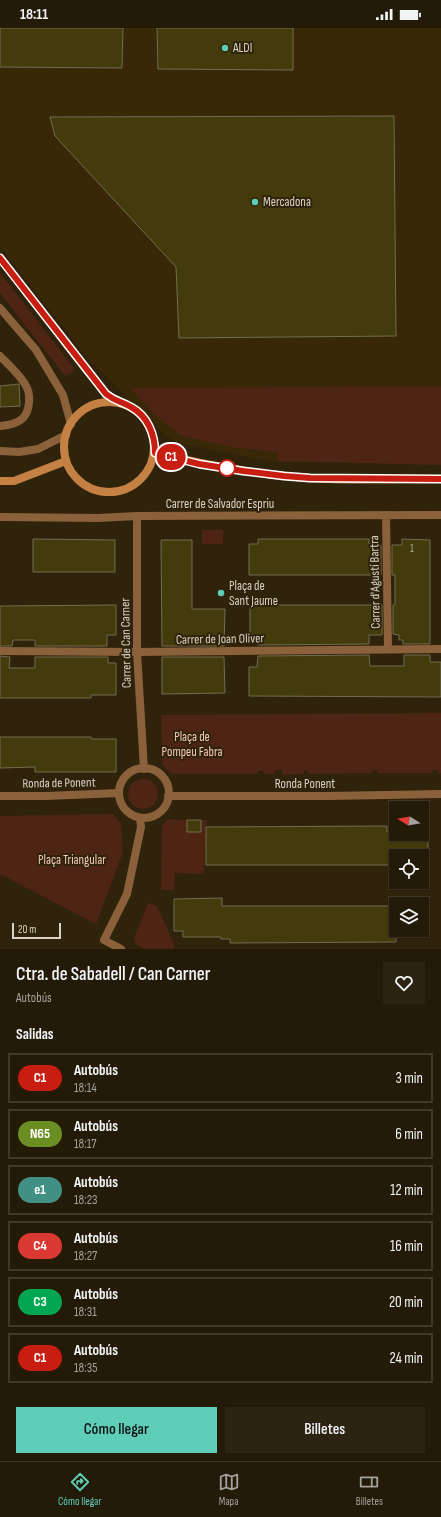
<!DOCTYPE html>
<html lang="es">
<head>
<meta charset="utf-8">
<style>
	body { margin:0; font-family:"Sofia Sans Condensed",sans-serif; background:#2c2312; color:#f1f3f6; height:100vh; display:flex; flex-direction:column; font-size:15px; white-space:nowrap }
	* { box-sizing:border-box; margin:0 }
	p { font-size:13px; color:#a3a19c }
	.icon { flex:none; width:22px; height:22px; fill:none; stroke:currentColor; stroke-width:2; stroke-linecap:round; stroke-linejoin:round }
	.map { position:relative; height:921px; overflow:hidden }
	.panel { display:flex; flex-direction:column; background:#241a08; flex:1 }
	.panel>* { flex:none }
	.badge { padding:0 8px; border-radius:13px; font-size:14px; line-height:26px }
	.needle { width:26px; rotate:281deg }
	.tools { position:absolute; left:389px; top:773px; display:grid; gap:8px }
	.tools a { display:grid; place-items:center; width:40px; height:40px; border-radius:0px; background:#241a08; box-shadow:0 1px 3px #0004,0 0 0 1px #413829; font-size:20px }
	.scale { position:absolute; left:12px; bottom:10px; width:49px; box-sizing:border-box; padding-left:4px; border:2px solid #dad2c4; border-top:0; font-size:11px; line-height:14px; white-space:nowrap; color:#dad2c4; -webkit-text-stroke:3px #30230b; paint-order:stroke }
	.map>.badge { position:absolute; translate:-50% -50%; box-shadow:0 0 0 2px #fff }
	h2 { padding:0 16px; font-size:15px; line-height:36px }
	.round { display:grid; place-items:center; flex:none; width:42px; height:42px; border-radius:0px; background:#2c2312 }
	.head { display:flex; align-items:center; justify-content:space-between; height:68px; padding:0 16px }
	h1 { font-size:19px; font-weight:600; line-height:30px }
	.action { display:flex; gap:8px; margin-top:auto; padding:8px 16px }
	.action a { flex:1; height:46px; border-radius:0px; background:#5eceb8; color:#111; font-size:16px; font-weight:600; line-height:46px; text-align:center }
	.action a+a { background:#2c2312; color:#f1f3f6 }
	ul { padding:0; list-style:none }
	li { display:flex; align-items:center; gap:12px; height:50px; margin:0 8px 6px; padding:0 8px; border:2px solid #413829; border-radius:0px }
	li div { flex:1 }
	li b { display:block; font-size:15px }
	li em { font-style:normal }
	li .badge { min-width:44px; font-weight:700; text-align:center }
	.status { display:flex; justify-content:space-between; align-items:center; height:28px; padding:0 20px; background:#241a08; direction:ltr }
	.status svg { height:11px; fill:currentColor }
	.dock { display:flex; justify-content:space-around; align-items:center; height:56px; border-top:1px solid #413829; background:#241a08; font-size:11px; color:#a3a19c }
	.dock a { display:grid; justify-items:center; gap:2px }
	.dock .active { color:#5eceb8 }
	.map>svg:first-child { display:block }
	.built { fill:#382808 }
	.green { fill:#4e2414 }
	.building { fill:#433b0c; stroke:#726d51 }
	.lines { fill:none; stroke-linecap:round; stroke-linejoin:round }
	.lane { stroke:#8b613c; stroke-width:8 }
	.street { stroke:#8b613c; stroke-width:8 }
	.secondary { stroke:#c58144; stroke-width:8 }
	.line-casing { stroke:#fff; stroke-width:9 }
	.line { stroke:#c81d11; stroke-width:6 }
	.poi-dot { fill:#5eceb8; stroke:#30230b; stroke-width:1.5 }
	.stop-dot { fill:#fff; stroke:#c81d11; stroke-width:2 }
	.labels { text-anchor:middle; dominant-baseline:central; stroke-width:4; stroke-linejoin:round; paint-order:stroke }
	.number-label { font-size:11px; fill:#b4ac96 }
	.poi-label { font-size:13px; fill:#dad2c4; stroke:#30230b; text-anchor:start }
	.street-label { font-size:13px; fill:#dad2c4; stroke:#30230b }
	.park-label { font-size:13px; fill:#f7caba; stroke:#30230b }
</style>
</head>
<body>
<div class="status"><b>18:11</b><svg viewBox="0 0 49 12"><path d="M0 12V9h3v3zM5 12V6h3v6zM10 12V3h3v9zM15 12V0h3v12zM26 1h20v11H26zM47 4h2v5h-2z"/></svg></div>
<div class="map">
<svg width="441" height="921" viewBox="0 0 441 921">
	<rect width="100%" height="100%" fill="#30230b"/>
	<path class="built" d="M 0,0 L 441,0 L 441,433 L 275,434 L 186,417 L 173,413 L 161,403 L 85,327 L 0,218 Z"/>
	<path class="green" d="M 0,245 L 74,340 L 73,344 L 65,348 L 0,265 Z
		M 441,358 L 441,437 L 277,433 L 278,424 L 230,419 L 180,407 L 152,384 L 131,360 Z
		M 202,502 L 223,502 L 223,516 L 202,516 Z
		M 441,685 L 441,745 L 438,745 L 438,742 L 432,742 L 432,745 L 377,745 L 378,742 L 373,742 L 372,745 L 308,746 L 308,743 L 304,743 L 303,746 L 282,747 L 282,742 L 275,742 L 274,746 L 264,746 L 264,743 L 258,743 L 257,746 L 171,746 L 162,736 L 161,687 Z
		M128 766a15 15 0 1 1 30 0a15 15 0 1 1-30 0Z
		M 113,786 L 121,796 L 123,824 L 96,896 L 0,846 L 0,788 Z
		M 168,791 L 187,792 L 187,804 L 201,804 L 201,792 L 206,792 L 204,846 L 175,845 L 174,862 L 161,862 L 162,797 Z
		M 148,875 L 157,878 L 174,916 L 174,921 L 144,921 L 135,915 L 134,910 Z"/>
	<path class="building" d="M 0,0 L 123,0 L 122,40 L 0,39 Z
		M 157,0 L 293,0 L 293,42 L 158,41 Z
		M 394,88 L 396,308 L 179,310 L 176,239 L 55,108 L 50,89 Z
		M 19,356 L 20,378 L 0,379 L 0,358 Z
		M 33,511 L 115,512 L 115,544 L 33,544 Z
		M 258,511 L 369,511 L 369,516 L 381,517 L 381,547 L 249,547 L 249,516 L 258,516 Z
		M 402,511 L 430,512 L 430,616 L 403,616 L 403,612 L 399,612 L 399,607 L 393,606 L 393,577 L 395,577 L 395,547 L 392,547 L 392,517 L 402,517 Z
		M 161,512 L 192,512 L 192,581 L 225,581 L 224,618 L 162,618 Z
		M 116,577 L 116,607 L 107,607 L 107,618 L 35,618 L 35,612 L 13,612 L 12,618 L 0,618 L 0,578 Z
		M 250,577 L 382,577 L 382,607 L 369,607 L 369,616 L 258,617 L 258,607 L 250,607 Z
		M 369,627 L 370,638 L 404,638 L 404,627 L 430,627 L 430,634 L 441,634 L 441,669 L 249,668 L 249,639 L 257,639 L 258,628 Z
		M 0,628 L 10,629 L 9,640 L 35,640 L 35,629 L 108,629 L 108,635 L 116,635 L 116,667 L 91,667 L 91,670 L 0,670 Z
		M 162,629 L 224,629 L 225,665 L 162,666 Z
		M 0,709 L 91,709 L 91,711 L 116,711 L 116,744 L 35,744 L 35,739 L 0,740 Z
		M 187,792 L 201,792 L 201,804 L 187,804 Z
		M 387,798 L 387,804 L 396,804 L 396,806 L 428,806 L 428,828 L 396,828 L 396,837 L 206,837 L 206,799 Z
		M 222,870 L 222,878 L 396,878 L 396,914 L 230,915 L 230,911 L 221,911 L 221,909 L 183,909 L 183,903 L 174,903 L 174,871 Z"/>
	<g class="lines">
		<path class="lane" d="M 0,328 C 7,335 22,349 26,358 C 31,366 30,383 23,390 C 17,396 8,397 0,398"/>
		<path class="street" d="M 0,230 L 87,343 L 106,365 L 117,374
			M 0,280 L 36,322 L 63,367 L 71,396
			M 0,423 L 19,424 L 38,421 L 66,407
			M 386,487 L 388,621
			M 137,488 L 137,624 L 144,741
			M 0,489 L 98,490 L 137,488 L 441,487
			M 0,623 L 137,624 L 441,621
			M119 765a25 25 0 1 1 50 0a25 25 0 1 1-50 0Z
			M 0,768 L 46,768 L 119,765
			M 168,768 L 329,768 L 441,766
			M 121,921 L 104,912 L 127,866 L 141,799 L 140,790"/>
		<path class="secondary" d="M64 419a45 45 0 1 1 90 0a45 45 0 1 1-90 0Z
			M 155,425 C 206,437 257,447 309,450 C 353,453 397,451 441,451
			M 0,453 L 14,453 L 66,433"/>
	</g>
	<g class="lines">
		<g class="line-casing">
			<path id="line" d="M 0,230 L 106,366 C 116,374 121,373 131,379 C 148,388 155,407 155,425 L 199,436 L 243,443 L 284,448 L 310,450 L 441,451"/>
		</g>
		<use href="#line" class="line"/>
	</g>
	<g class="poi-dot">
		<circle cx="225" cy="20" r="4"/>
		<circle cx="255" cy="174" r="4"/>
		<circle cx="221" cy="565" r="4"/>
	</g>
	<circle class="stop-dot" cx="227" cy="440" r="8"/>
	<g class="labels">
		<g class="number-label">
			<text x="412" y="520">1</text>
		</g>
		<g class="poi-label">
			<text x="233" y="20">ALDI</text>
			<text x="263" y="174">Mercadona</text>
			<text x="229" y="558">Plaça de<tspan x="229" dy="15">Sant Jaume</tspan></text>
		</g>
		<g class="street-label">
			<text x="220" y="476">Carrer de Salvador Espriu</text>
			<text transform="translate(375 554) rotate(-91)">Carrer d'Agustí Bartra</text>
			<text transform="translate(220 611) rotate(-1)">Carrer de Joan Oliver</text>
			<text transform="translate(126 615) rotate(-91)">Carrer de Can Carner</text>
			<text transform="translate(59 755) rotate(-1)">Ronda de Ponent</text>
			<text x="305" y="756">Ronda Ponent</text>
		</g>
		<g class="park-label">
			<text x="192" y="709">Plaça de<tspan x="192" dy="15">Pompeu Fabra</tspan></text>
			<text x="72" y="832">Plaça Triangular</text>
		</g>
	</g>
</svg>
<div class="tools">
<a><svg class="needle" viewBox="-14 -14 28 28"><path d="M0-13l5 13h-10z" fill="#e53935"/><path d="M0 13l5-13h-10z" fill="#a3a19c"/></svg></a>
<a><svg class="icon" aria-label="locate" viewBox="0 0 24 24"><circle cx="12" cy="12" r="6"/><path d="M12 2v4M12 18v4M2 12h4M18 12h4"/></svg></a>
<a><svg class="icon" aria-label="layers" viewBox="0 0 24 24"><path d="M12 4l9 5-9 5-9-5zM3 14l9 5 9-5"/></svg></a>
</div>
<div class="scale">20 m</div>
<b class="badge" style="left:171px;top:429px;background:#c81d11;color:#fff">C1</b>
</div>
<section class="panel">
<div class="head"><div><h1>Ctra. de Sabadell / Can Carner</h1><p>Autobús</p></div><a class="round"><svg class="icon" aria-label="heart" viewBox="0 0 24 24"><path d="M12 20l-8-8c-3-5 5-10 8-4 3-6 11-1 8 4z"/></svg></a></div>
<h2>Salidas</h2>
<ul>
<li><span class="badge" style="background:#c81d11;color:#fff">C1</span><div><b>Autobús</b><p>18:14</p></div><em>3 min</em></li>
<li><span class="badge" style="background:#6b8e23;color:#fff">N65</span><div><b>Autobús</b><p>18:17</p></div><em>6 min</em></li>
<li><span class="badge" style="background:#409183;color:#fff">e1</span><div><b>Autobús</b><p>18:23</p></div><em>12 min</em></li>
<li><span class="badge" style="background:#da3832;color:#fff">C4</span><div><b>Autobús</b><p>18:27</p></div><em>16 min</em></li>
<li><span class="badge" style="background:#00a651;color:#fff">C3</span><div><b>Autobús</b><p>18:31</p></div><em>20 min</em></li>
<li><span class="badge" style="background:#c81d11;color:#fff">C1</span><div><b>Autobús</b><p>18:35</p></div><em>24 min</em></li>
</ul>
<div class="action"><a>Cómo llegar</a><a>Billetes</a></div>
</section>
<nav class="dock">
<a class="active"><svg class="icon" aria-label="directions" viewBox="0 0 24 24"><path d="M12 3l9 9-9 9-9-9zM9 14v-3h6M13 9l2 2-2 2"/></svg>Cómo llegar</a>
<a><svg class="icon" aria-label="map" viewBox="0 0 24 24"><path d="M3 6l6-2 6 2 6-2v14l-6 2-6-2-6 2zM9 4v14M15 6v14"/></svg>Mapa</a>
<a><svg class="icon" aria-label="tickets" viewBox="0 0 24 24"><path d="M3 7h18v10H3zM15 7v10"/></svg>Billetes</a>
</nav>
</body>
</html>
